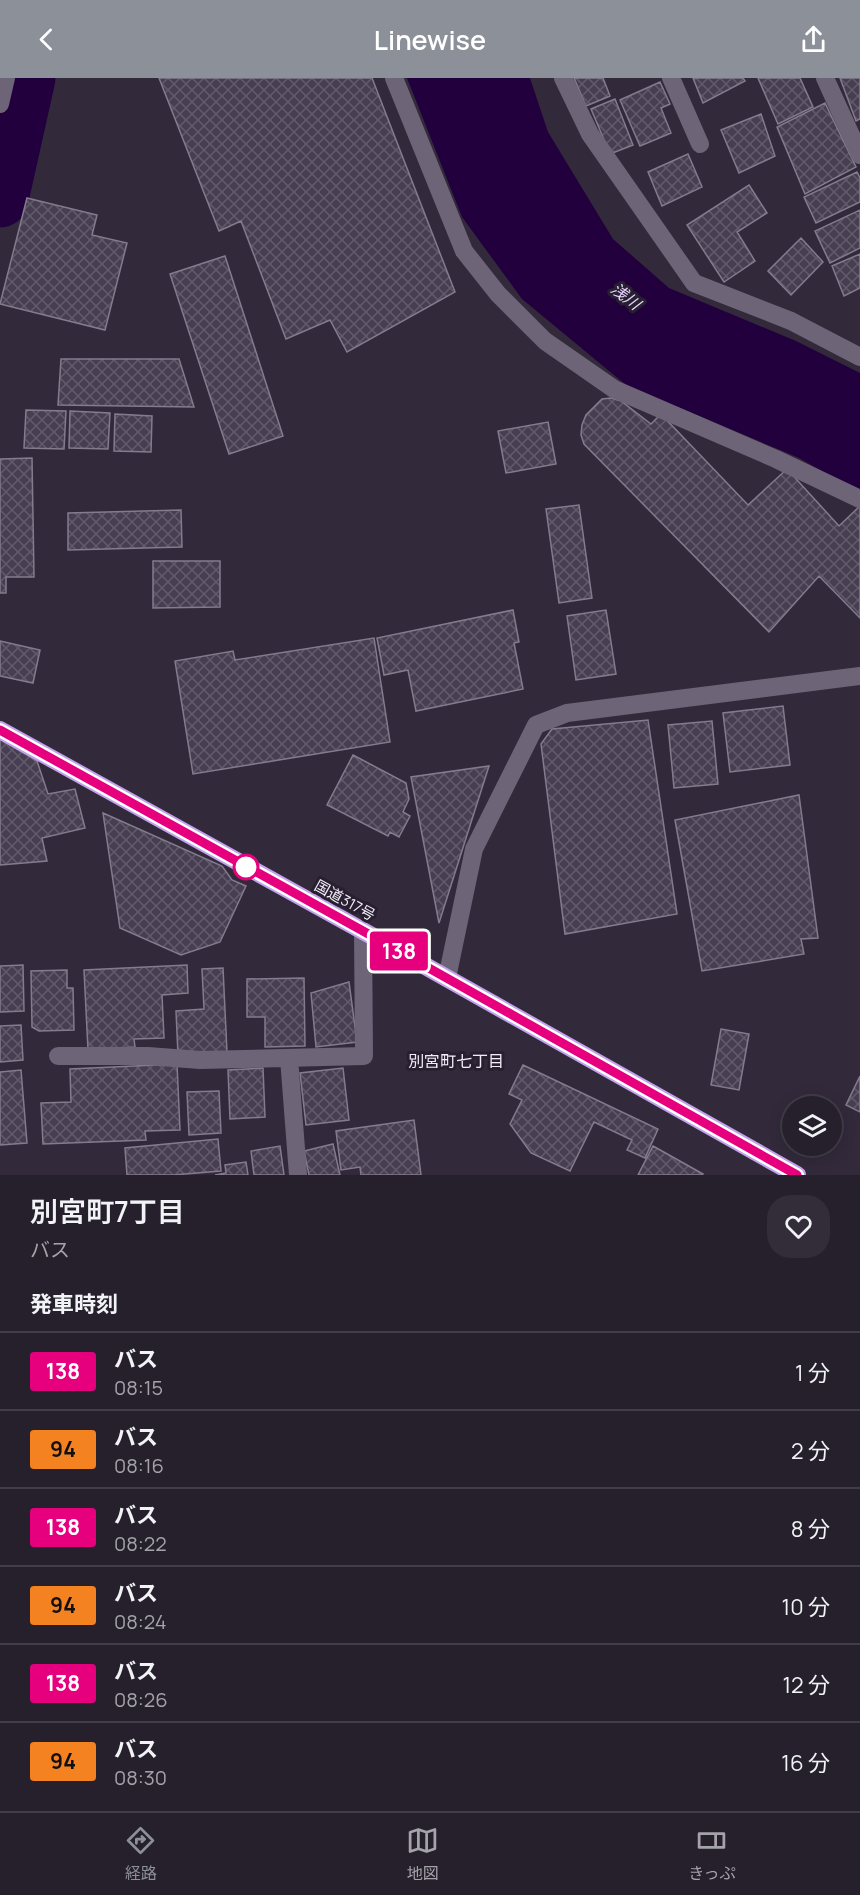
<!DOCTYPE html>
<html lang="ja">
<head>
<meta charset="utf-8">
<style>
	body { margin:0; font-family:Manrope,"Noto Sans JP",sans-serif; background:#322d38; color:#f1f3f6; height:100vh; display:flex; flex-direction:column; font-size:22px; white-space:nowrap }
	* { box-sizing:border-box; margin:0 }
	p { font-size:20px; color:#a4a3a9 }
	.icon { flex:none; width:33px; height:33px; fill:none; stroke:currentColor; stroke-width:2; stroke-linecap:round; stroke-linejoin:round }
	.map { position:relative; height:1097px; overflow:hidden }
	.details { display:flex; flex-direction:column; background:#26202c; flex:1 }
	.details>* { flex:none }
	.badge { padding:0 12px; border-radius:4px; font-size:21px; line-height:39px }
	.controls { position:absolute; left:782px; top:1018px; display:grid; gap:12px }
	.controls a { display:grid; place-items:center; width:60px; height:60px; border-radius:50%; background:#26202c; box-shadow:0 3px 15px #0003,0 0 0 2px #423e48; font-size:30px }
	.map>.badge { position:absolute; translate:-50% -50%; box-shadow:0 0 0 3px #fff }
	h2 { padding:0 30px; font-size:22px; line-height:54px }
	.round { display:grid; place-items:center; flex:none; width:63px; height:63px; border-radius:24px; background:#322d38 }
	.summary { display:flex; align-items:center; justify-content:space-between; height:102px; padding:0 30px }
	h1 { font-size:28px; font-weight:600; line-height:45px }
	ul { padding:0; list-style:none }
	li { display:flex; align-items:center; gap:18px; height:78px; padding:0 30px; border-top:2px solid #423e48 }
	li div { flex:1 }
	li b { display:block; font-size:22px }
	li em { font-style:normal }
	li .badge { min-width:66px; font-weight:700; text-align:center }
	header { display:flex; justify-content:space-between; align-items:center; height:78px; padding:0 30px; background:#8c9099; color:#fff; font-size:27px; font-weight:600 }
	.dock { display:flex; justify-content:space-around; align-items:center; height:84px; border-top:2px solid #423e48; background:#26202c; font-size:16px; color:#a4a3a9 }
	.dock a { display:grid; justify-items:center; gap:3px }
	.dock .current { color:#8c9099 }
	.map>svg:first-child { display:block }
	.water { fill:#22003d }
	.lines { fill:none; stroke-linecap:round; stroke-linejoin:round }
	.river { stroke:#22003d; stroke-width:57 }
	.building { fill:url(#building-cross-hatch); stroke:#847b8f; stroke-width:1.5 }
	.minor { stroke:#6d6478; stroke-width:18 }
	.highway { stroke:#c3a1ed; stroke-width:18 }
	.line-casing { stroke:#fff; stroke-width:14 }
	.line { stroke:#e6007e; stroke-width:9 }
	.stop-dot { fill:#fff; stroke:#e6007e; stroke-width:3 }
	.labels { text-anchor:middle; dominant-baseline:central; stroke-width:6; stroke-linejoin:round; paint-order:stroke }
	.street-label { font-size:15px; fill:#f1ecf7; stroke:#282031 }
	.water-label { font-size:16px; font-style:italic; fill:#e7d6fe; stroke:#282031 }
	.neighbourhood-label { font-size:16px; fill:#f1ecf7; stroke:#282031 }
</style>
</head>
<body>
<header><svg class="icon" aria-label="back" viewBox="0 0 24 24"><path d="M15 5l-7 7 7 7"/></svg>Linewise<svg class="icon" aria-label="share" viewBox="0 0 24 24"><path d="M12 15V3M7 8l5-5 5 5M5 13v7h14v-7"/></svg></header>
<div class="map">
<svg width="860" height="1097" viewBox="0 0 860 1097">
	<defs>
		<pattern id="building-cross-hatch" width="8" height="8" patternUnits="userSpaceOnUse" patternTransform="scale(1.5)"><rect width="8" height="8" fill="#473f51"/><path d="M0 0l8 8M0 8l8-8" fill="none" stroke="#625b6b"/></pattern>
	</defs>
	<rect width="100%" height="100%" fill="#322a3b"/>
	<path class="water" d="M 407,0 L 530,0 L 548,54 L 613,161 L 669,210 L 796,263 L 860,295 L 860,415 L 799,380 L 626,307 L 522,221 L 462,139 Z"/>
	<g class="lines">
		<path class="river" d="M 0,121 L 27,0"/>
	</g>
	<path class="building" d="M 159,0 L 372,0 L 455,214 L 347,274 L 330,242 L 286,261 L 241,143 L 219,153 Z
		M 574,0 L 603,0 L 610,18 L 586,28 Z
		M 693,0 L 743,0 L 745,3 L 703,25 Z
		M 758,0 L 800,0 L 813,29 L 778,46 Z
		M 840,0 L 860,0 L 860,41 L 856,43 Z
		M 660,4 L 670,26 L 661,30 L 671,55 L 640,68 L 620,22 Z
		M 615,21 L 633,67 L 610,76 L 591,31 Z
		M 825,25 L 856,89 L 805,116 L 777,49 Z
		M 761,36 L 775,78 L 739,95 L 721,52 Z
		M 688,76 L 702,109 L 662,128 L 648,94 Z
		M 857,94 L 860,100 L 860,124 L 816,145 L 804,119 Z
		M 749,107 L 767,135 L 737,154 L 755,183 L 724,204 L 687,147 Z
		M 27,120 L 97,137 L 92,157 L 127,165 L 105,252 L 0,226 Z
		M 860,132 L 860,170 L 830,185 L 815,153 Z
		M 801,160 L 823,184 L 791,217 L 768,193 Z
		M 860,176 L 860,210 L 844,218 L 832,188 Z
		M 225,178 L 283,358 L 229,376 L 170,196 Z
		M 61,281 L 179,281 L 194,329 L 58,327 Z
		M 611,320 L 621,323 L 651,346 L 661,336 L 748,427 L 787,391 L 839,448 L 860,428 L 860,540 L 819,498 L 769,554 L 584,366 L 581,357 L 582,347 L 586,337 L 602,321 Z
		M 26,332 L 66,333 L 64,371 L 24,370 Z
		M 70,333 L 110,335 L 108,371 L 69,370 Z
		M 115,336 L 152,338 L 151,374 L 114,373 Z
		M 548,344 L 556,386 L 506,395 L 498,353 Z
		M 32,380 L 34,499 L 6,499 L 6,515 L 0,515 L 0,381 Z
		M 579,427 L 592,520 L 559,525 L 546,431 Z
		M 181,432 L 182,469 L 68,472 L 68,435 Z
		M 153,483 L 220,483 L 220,529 L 153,530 Z
		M 513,532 L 519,564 L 514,565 L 523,611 L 416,633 L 408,592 L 384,597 L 377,560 Z
		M 606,532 L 616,596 L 576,602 L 567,538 Z
		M 374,560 L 390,664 L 193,696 L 175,583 L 233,573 L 235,582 Z
		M 0,563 L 40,572 L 33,605 L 0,598 Z
		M 783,628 L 790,687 L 730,694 L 723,635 Z
		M 648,642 L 677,836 L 565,856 L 541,666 L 552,651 Z
		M 712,643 L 718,706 L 674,710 L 668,647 Z
		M 0,661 L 37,683 L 48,716 L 75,711 L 85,750 L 42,760 L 47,783 L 0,787 Z
		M 353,677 L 406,705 L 409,721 L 403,734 L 410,738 L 399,759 L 390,754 L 388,758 L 327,727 Z
		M 489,688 L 439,845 L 411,699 Z
		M 799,717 L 818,860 L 801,861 L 804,876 L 702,893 L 675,742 Z
		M 103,735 L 222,788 L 232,802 L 246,808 L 220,864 L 181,877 L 120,850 Z
		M 23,887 L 24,933 L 0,934 L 0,888 Z
		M 187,887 L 188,915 L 162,917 L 164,960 L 134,961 L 135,969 L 88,972 L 84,892 Z
		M 223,890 L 227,974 L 178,977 L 176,933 L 204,931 L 202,891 Z
		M 67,892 L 67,910 L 73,910 L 74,952 L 39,953 L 32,949 L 31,893 Z
		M 304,900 L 305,968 L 265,969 L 265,939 L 247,939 L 247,901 Z
		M 349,904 L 357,964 L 316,969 L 311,915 Z
		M 21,947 L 23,982 L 0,984 L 0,948 Z
		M 721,951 L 749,956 L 739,1012 L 711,1007 Z
		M 177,986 L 180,1052 L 145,1053 L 146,1062 L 43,1066 L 41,1025 L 71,1024 L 70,991 Z
		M 523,987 L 658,1051 L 645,1080 L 627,1072 L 632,1062 L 594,1044 L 570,1093 L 531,1075 L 510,1046 L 522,1022 L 509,1016 Z
		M 263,990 L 265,1039 L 230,1041 L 228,992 Z
		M 343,990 L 349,1042 L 306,1047 L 300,995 Z
		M 21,992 L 27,1065 L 0,1067 L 0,994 Z
		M 860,998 L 860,1034 L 846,1027 Z
		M 219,1013 L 221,1055 L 189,1057 L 187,1014 Z
		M 414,1042 L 421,1097 L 361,1097 L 360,1089 L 341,1092 L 336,1053 Z
		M 218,1061 L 221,1093 L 173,1097 L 127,1097 L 125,1070 Z
		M 333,1066 L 340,1097 L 309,1097 L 304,1073 Z
		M 280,1068 L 284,1097 L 254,1097 L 251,1073 Z
		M 653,1068 L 703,1096 L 702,1097 L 638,1097 Z
		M 246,1084 L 248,1097 L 215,1097 L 226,1095 L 225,1087 Z"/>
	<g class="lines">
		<path class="minor" d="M 394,0 L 464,173 L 498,216 L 545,263 L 614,311 L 776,381 L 860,421
			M 563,0 L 590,56 L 694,205 L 791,243 L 860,279
			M 671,0 L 700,66
			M 825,0 L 860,77
			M 0,26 L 6,0
			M 447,900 L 474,771 L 536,647 L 567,635 L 860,598
			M 58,978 L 148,978 L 200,982 L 364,978 L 363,853
			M 289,980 L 298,1097"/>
		<path class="highway" d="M 0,652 L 363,853 L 797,1097"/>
	</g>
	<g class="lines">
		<g class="line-casing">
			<path id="line" d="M 0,652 L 363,853 L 797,1097"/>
		</g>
		<use href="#line" class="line"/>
	</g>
	<circle class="stop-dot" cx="246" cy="789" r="12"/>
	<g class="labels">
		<g class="street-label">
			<text transform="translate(345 822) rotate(29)">国道317号</text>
		</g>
		<g class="water-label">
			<text transform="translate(626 218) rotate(38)">浅川</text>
		</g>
		<g class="neighbourhood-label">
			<text x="456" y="983">別宮町七丁目</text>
		</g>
	</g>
</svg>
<div class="controls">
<a><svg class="icon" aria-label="layers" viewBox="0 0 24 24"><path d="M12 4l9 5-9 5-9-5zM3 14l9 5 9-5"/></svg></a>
</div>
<b class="badge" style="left:399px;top:873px;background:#e6007e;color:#fff">138</b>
</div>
<section class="details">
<div class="summary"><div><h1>別宮町7丁目</h1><p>バス</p></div><a class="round"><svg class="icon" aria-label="heart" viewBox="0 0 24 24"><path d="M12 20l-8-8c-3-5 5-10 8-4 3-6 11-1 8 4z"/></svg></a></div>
<h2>発車時刻</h2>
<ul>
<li><span class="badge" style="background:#e6007e;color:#fff">138</span><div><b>バス</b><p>08:15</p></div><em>1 分</em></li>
<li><span class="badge" style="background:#f58220;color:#111">94</span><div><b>バス</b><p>08:16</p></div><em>2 分</em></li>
<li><span class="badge" style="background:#e6007e;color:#fff">138</span><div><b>バス</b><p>08:22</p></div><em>8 分</em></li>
<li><span class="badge" style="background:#f58220;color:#111">94</span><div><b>バス</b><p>08:24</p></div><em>10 分</em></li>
<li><span class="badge" style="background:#e6007e;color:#fff">138</span><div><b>バス</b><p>08:26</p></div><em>12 分</em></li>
<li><span class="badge" style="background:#f58220;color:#111">94</span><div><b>バス</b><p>08:30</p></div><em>16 分</em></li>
</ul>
</section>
<nav class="dock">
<a class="current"><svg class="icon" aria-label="directions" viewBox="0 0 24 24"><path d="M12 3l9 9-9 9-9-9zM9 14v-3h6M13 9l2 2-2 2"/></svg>経路</a>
<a><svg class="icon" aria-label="map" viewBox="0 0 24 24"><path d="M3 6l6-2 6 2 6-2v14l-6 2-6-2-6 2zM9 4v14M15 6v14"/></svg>地図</a>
<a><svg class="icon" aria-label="tickets" viewBox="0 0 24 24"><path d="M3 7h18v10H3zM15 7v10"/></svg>きっぷ</a>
</nav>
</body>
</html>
